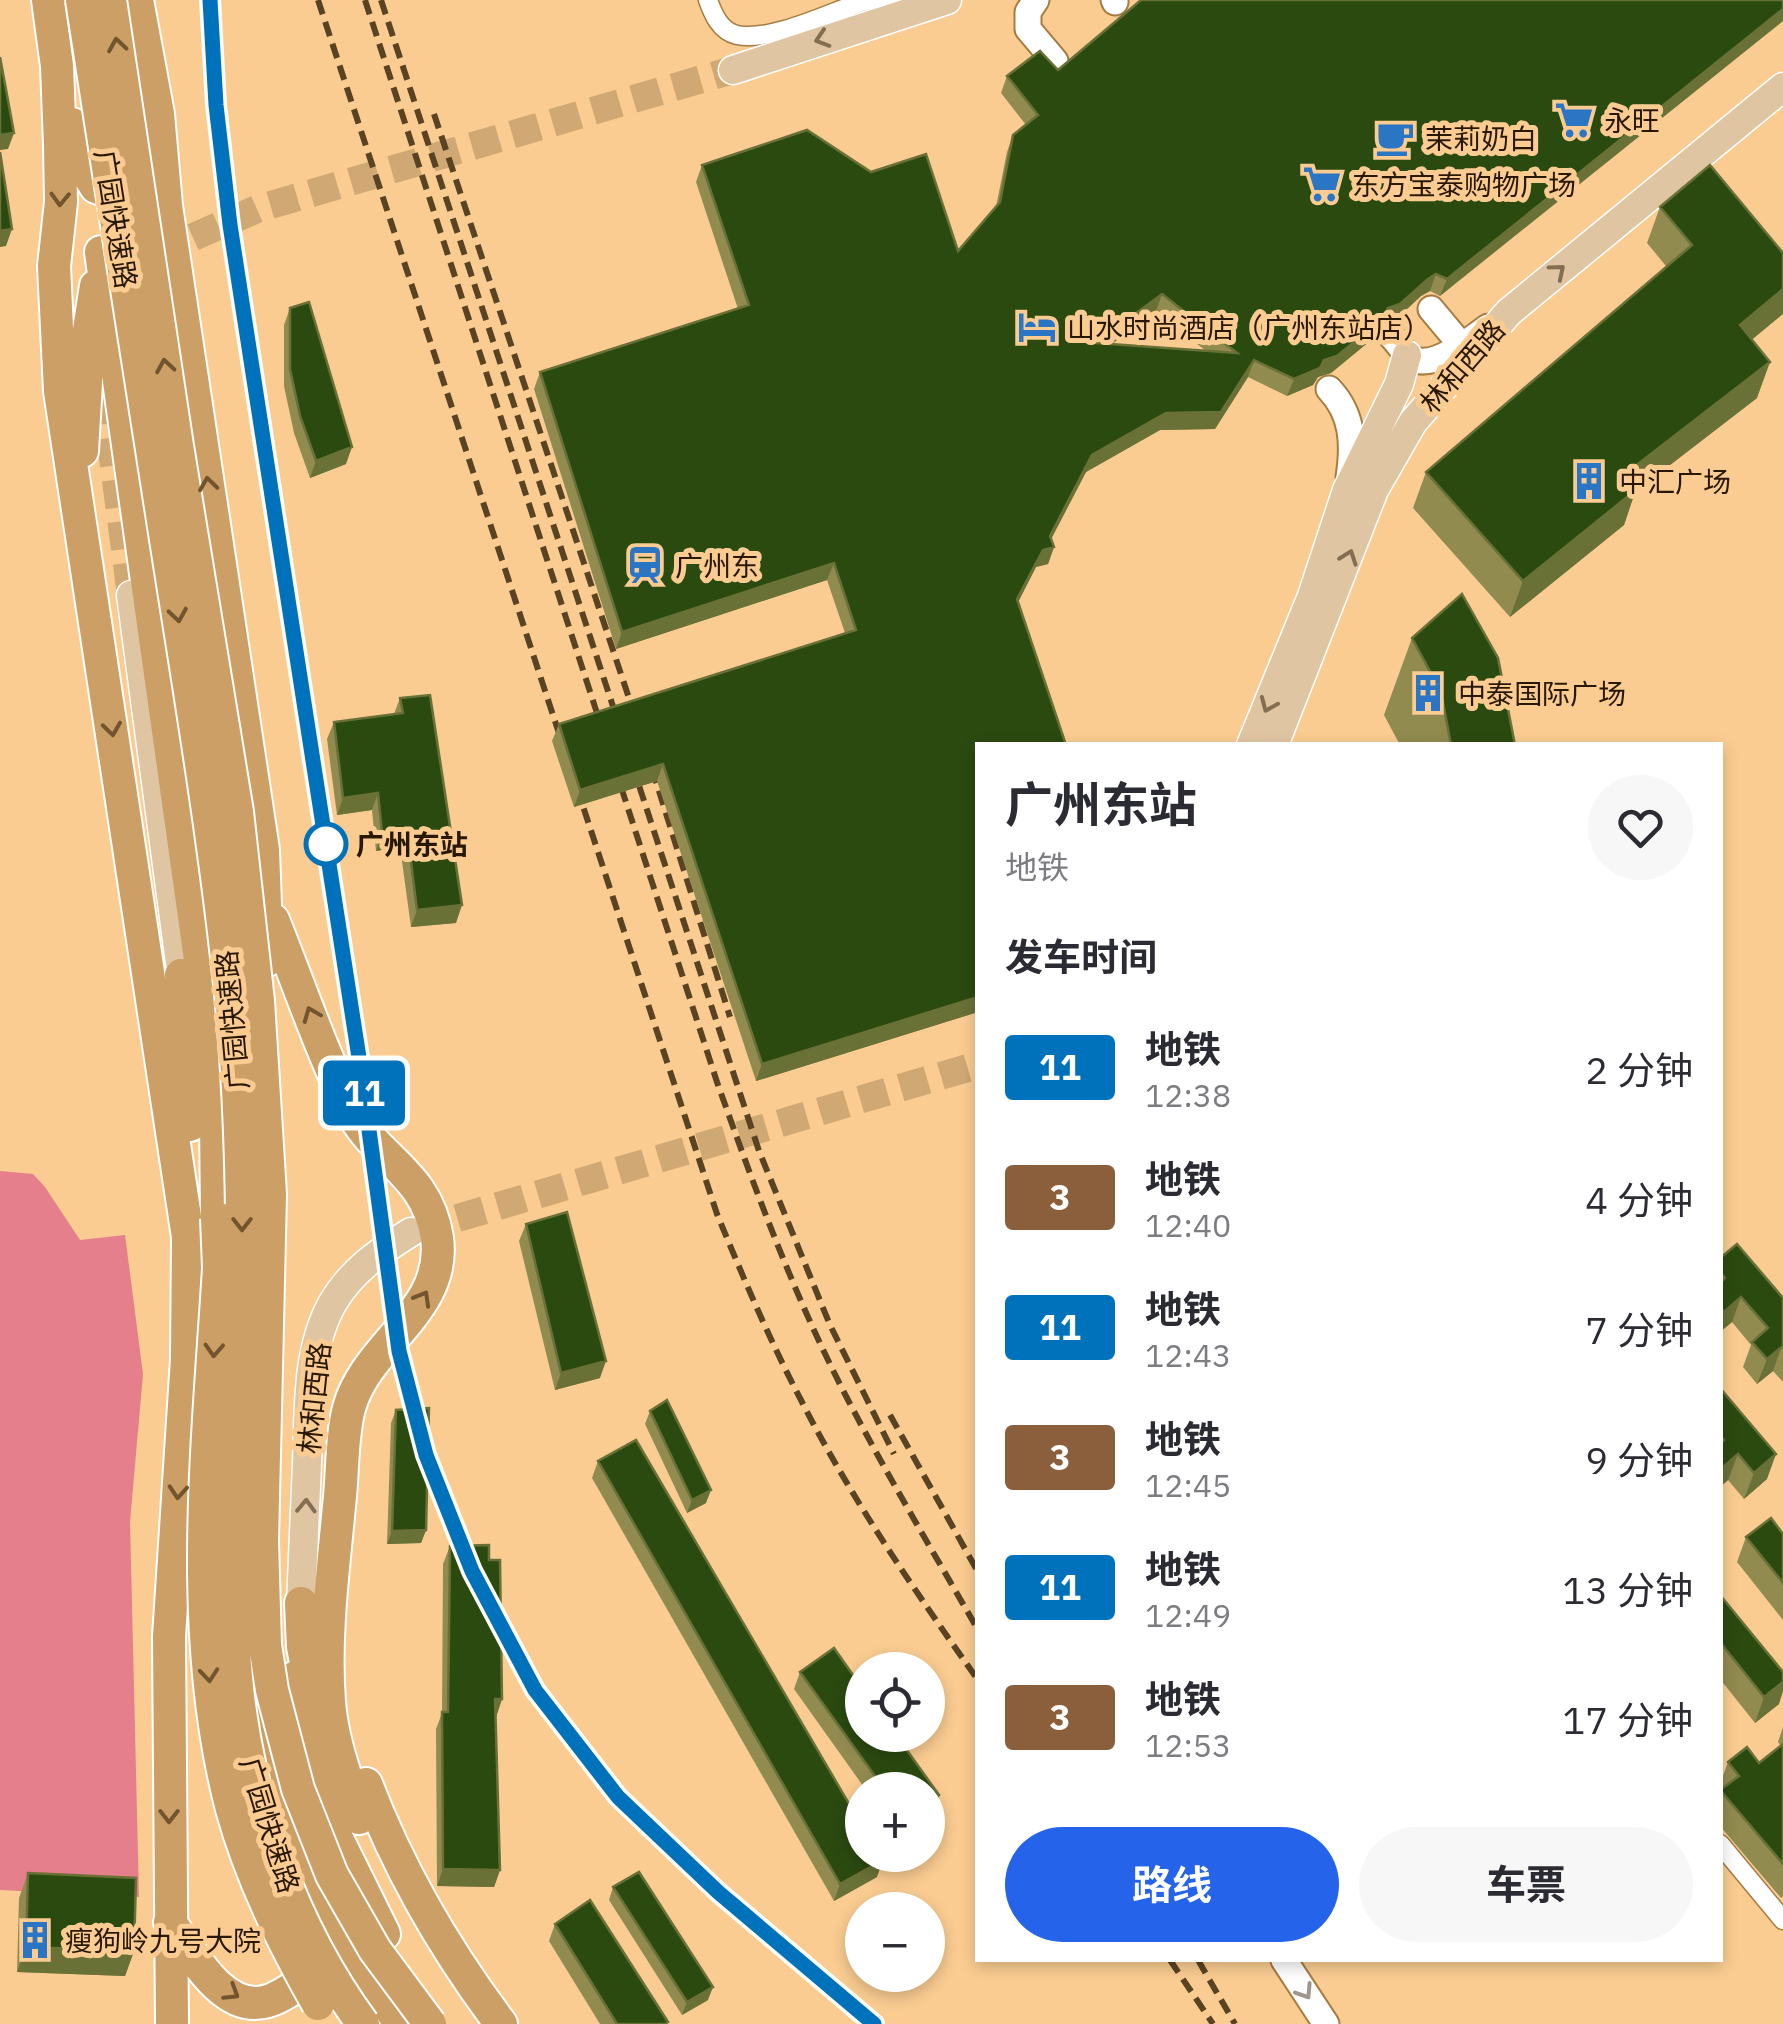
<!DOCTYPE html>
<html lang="zh">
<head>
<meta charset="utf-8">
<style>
	body { margin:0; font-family:"IBM Plex Sans","Noto Sans SC",sans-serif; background:#f7f7f7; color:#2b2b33; height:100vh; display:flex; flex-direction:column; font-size:38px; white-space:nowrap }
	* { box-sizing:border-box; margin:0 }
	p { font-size:32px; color:#7c7c81 }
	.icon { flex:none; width:55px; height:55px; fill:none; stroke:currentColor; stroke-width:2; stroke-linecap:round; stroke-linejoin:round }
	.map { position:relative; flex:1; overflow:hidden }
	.drawer { position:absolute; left:975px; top:742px; width:748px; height:1220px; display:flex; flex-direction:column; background:#fff; border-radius:0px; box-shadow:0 5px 15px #0003 }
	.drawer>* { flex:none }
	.badge { padding:0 20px; border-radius:8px; font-size:35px; line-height:65px }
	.controls { position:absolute; left:845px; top:1652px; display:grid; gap:20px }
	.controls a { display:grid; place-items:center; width:100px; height:100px; border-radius:50%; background:#fff; box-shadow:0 5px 15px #0003; font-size:50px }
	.map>.badge { position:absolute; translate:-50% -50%; box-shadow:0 0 0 5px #fff }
	h2 { padding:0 30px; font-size:38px; line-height:90px }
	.round { display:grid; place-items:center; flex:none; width:105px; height:105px; border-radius:52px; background:#f7f7f7 }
	.summary { display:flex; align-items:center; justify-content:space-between; height:170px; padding:0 30px }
	h1 { font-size:48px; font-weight:700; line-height:75px }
	.primary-button { display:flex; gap:20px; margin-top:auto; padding:20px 30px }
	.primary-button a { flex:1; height:115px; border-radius:60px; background:#2563eb; color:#fff; font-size:40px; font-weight:700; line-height:115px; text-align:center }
	.primary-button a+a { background:#f7f7f7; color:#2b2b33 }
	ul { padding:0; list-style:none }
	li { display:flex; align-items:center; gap:30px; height:130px; padding:0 30px }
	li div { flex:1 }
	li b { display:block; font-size:38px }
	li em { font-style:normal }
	li .badge { min-width:110px; font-weight:700; text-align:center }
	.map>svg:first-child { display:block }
	.green { fill:#e57f8b }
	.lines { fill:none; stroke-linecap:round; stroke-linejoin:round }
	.primary-tunnel { stroke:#d0a874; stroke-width:28; stroke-dasharray:28 14; stroke-linecap:butt }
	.street-casing { stroke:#a67c42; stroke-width:21 }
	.secondary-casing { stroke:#a67c42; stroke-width:29 }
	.primary-casing { stroke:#fff; stroke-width:31 }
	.highway-casing { stroke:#fff; stroke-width:36 }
	.street { stroke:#fff; stroke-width:18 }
	.secondary { stroke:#fff; stroke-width:25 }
	.primary { stroke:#e0c5a3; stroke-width:28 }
	.highway { stroke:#cb9f65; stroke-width:32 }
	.rail { stroke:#5a4323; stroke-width:6; stroke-dasharray:15 8; stroke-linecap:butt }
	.highway-bridge-casing { stroke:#fff; stroke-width:36; stroke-linecap:butt }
	.highway-bridge { stroke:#cb9f65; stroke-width:32 }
	.wall { fill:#928b50; fill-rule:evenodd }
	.shaded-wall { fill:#697137 }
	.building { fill:#2b4a10; stroke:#697137; stroke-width:2.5; fill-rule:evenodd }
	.oneway { stroke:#846e52 }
	.oneway2 { stroke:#72552e }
	.oneway3 { stroke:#9f978d }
	.line-casing { stroke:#fff; stroke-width:22 }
	.line { stroke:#0072bc; stroke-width:15 }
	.stop-dot { fill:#fff; stroke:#0072bc; stroke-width:5 }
	.labels { text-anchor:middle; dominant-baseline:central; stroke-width:10; stroke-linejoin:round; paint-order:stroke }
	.poi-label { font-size:28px; fill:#291801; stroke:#facc91; text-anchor:start }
	.street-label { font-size:28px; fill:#291801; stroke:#facc91 }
	.stop-label { font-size:28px; font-weight:bold; fill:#291801; stroke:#facc91; text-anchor:start }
</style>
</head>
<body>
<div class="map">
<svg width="1783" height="2024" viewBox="0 0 1783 2024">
	<rect width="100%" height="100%" fill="#facc91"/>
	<path class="green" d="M 0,1171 L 33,1174 L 45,1187 L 80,1240 L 125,1235 L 143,1374 L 130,1522 L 139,1897 L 0,1890 Z"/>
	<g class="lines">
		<path class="primary-tunnel" d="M 159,262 L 189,239 L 257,209 L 733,70
			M 108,396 L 110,435 L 131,595
			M 417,1230 L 978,1065"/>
		<g class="street-casing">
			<path id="street" d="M 708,0 C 713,14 720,31 737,35 C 772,42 831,12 865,1 L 879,1 L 911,11
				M 1720,1844 L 1783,1920"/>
		</g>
		<g class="secondary-casing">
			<path id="secondary" d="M 1036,0 L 1028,12 L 1028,29 L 1055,61
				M 1114,0 L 1115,2
				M 1431,309 L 1462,346
				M 1392,337 C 1398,343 1403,351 1408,356 C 1429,374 1472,339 1488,327
				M 1329,389 C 1353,414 1354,444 1349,477
				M 1284,1960 L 1326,2024"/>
		</g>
		<g class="primary-casing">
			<path id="primary" d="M 733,70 L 947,0
				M 131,595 L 181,970
				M 1251,745 L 1312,596 L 1347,490 L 1399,384 L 1407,355
				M 1274,745 L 1374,490 L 1413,422 L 1509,312 L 1783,87
				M 301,1603 C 303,1557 305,1510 307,1464 C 309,1412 306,1351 332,1304 C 351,1271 379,1252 411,1232"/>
		</g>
		<g class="highway-casing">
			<path id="highway" d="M 48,0 L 57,66 L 60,145 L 61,202 L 54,266 L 60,391 L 188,1237 L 187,1359 L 169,1637 L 172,2024
				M 137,0 L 158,114 L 166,206 L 263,850 L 267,960
				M 72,124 L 84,168 L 96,187 L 113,193 L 131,178
				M 101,252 L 205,995 L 216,1118 L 217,1218
				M 82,451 L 89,330 L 96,286
				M 273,920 C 298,982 320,1048 350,1109 C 376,1160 427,1172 437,1238 C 447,1311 367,1343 349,1408 C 341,1438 343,1475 339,1506 C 333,1571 324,1636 329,1702 C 332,1742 347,1780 359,1818
				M 181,975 L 190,1125
				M 301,1603 L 303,1647 L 314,1701
				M 250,1629 C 257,1784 310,1900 401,2024
				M 296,1677 L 314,1760 L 330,1809
				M 366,1784 C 399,1870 446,1951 501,2024
				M 313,1790 L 384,1934
				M 170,1922 C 191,1952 223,2015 268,2001 C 285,1996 301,1982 315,1972"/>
		</g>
		<use href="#street" class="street"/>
		<use href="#secondary" class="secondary"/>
		<use href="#primary" class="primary"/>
		<use href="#highway" class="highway"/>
		<path class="rail" d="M 318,0 L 717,1214 C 743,1277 770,1341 802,1402 C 852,1500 915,1591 978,1680
			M 365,0 L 717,1082 C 755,1189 794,1296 847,1398 C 888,1477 934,1553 978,1630
			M 381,0 L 759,1151 L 830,1325 L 894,1454
			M 434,114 L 642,737 L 730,1017
			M 890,1415 L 978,1572
			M 1170,1960 L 1213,2024
			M 1198,1960 L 1235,2024"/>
		<g class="highway-bridge-casing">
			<path id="highway-bridge" d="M 82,0 C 110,178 137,355 165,533 C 189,686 215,840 231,994 C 242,1111 244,1229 241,1346 C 238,1459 225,1575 237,1688 C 250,1807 292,1927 363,2024
				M 110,0 L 177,446 L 237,812 L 258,1001 L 270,1194 L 262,1541 L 265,1645 L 272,1690 L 298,1789 L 332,1875 L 375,1950 L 430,2024
				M 217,1218 L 219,1268 C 208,1447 186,1634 232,1809 C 251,1878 283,1942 318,2004"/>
		</g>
		<use href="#highway-bridge" class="highway-bridge"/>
	</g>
	<path class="wall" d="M 1783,0 L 1440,296 L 1430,291 L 1421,296 L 1394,321 L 1382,325 L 1376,336 L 1331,373 L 1318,377 L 1313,385 L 1287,396 L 1248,377 L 1215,429 L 1160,430 L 1086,472 L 1051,539 L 1054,547 L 1048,564 L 1036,567 L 1018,602 L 978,745 L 978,1012 L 756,1081 L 657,781 L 574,807 L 552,741 L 559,724 L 845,633 L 827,580 L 616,649 L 534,389 L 540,372 L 738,309 L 696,182 L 702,165 L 958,251 L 996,207 L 1007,152 L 1013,135 L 1026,125 L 1001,93 L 1007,76 L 1058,70 ZM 1156,311 L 1206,351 L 1112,344 Z
		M 1710,165 L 1752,340 L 1757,398 L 1635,492 L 1624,525 L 1510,617 L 1413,508 L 1426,472 L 1666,266 L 1647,243 L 1660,207 Z
		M 290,308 L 346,464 L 310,478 L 294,433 L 284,386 L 284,325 Z
		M 1412,638 L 1515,745 L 1400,745 L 1384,715 Z
		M 400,698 L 456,923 L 411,927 L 400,847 L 376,851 L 372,810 L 337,815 L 327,739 L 334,722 L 394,714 Z
		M 526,1224 L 600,1378 L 555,1390 L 519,1241 Z
		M 1720,1258 L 1783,1298 L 1783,1382 L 1773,1371 L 1757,1384 L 1743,1367 L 1751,1345 L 1732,1322 L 1720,1332 Z
		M 1720,1388 L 1767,1479 L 1744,1499 L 1728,1480 L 1720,1487 Z
		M 396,1410 L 426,1530 L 421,1543 L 387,1544 L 391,1423 Z
		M 650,1411 L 706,1503 L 687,1513 L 645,1424 Z
		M 598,1461 L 877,1877 L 834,1901 L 592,1478 Z
		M 1783,1534 L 1783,1620 L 1737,1562 L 1746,1537 Z
		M 450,1546 L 489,1560 L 502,1699 L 496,1717 L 500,1870 L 494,1887 L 437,1886 L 436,1729 L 442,1713 L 443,1564 Z
		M 1720,1595 L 1779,1704 L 1755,1723 L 1720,1679 Z
		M 800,1672 L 939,1795 L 933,1813 L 928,1816 L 928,1790 L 866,1790 L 794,1689 Z
		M 1783,1727 L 1783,1896 L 1781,1898 L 1720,1826 L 1720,1784 L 1728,1762 L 1759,1763 L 1781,1746 L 1778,1742 Z
		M 28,1873 L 134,1951 L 125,1976 L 17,1972 L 19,1898 Z
		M 613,1887 L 708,2000 L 682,2015 L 609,1900 Z
		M 555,1924 L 668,2022 L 667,2024 L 600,2024 L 549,1941 Z"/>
	<path class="shaded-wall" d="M 1783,9 L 1783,21 L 1440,296 L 1447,279 Z
		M 14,133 L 8,149 L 0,150 L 0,135 Z
		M 12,229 L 6,246 L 0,247 L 0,231 Z
		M 1436,274 L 1430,291 L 1421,296 L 1394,321 L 1382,325 L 1376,336 L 1331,373 L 1318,377 L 1313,385 L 1287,396 L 1294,379 L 1324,360 L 1388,308 Z
		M 1783,289 L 1783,314 L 1726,361 L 1740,325 Z
		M 1162,294 L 1156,311 L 1090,360 L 1096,343 Z
		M 1254,360 L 1248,377 L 1215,429 L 1160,430 L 1086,472 L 1046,549 L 1054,547 L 1048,564 L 1036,567 L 1011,616 L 1017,599 L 1092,455 Z
		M 1770,362 L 1757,398 L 1635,492 L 1624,525 L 1510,617 L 1523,581 L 1625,474 Z
		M 352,447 L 346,464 L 310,478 L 316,461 Z
		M 834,563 L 827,580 L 616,649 L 622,632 Z
		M 663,764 L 657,781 L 574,807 L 580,790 Z
		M 378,793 L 372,810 L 337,815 L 343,798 Z
		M 407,830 L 400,847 L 376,851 L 382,833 Z
		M 462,905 L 456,923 L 411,927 L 417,910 Z
		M 978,997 L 978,1012 L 756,1081 L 762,1064 Z
		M 1741,1297 L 1732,1322 L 1720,1332 L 1720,1322 L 1724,1312 Z
		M 1782,1345 L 1773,1371 L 1757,1384 L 1767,1359 Z
		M 606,1361 L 600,1378 L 555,1390 L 561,1373 Z
		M 1738,1454 L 1728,1480 L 1720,1487 L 1722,1468 Z
		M 1776,1454 L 1767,1479 L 1744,1499 L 1754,1473 Z
		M 711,1490 L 706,1503 L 687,1513 L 692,1500 Z
		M 426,1530 L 421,1543 L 387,1544 L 392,1531 Z
		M 1783,1682 L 1783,1691 L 1779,1704 L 1755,1723 L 1764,1697 Z
		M 495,1699 L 502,1699 L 496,1717 Z
		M 939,1795 L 933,1813 L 928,1816 L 928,1804 Z
		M 883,1860 L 877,1877 L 834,1901 L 840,1884 Z
		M 443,1869 L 500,1870 L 494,1887 L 437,1886 Z
		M 26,1947 L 134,1951 L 125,1976 L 17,1972 Z
		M 713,1987 L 708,2000 L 682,2015 L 687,2002 Z"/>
	<path class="building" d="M 1141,0 L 1783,0 L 1783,9 L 1447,279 L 1436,274 L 1428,279 L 1400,304 L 1388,308 L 1382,319 L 1337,356 L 1324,360 L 1320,368 L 1294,379 L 1254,360 L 1221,412 L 1166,413 L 1092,455 L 1050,536 L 1054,547 L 1043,550 L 1017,599 L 1066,745 L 978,745 L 978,997 L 762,1064 L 663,764 L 580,790 L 559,724 L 856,630 L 834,563 L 622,632 L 540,372 L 749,305 L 702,165 L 807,130 L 871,172 L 926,154 L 958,251 L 1000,202 L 1013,135 L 1038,115 L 1007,76 L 1040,51 L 1058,70 ZM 1162,294 L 1237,353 L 1096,343 Z
		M 0,57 L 14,133 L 0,135 Z
		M 0,152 L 12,229 L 0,231 Z
		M 1710,165 L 1783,253 L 1783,289 L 1740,325 L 1770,362 L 1625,474 L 1637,489 L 1523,581 L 1426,472 L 1692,245 L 1660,207 Z
		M 309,302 L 352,447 L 316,461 L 300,416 L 290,369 L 290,308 Z
		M 1462,594 L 1498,658 L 1515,745 L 1451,745 L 1441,692 L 1412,638 Z
		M 430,695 L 462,905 L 417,910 L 407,830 L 382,833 L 378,793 L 343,798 L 334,722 L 403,713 L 400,698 Z
		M 567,1212 L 606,1361 L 561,1373 L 526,1224 Z
		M 1737,1244 L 1783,1298 L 1783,1346 L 1767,1359 L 1752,1342 L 1768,1328 L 1741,1297 L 1724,1312 L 1720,1307 L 1720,1283 L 1725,1278 L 1720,1272 L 1720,1258 Z
		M 1720,1388 L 1776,1454 L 1754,1473 L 1738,1454 L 1722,1468 L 1720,1466 L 1720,1443 L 1724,1440 L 1720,1436 Z
		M 667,1400 L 711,1490 L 692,1500 L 650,1411 Z
		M 429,1408 L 426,1530 L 392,1531 L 396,1410 Z
		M 636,1440 L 862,1826 L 862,1855 L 880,1855 L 883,1860 L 840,1884 L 598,1461 Z
		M 1771,1518 L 1783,1534 L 1783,1583 L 1746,1537 Z
		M 489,1545 L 489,1560 L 500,1560 L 502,1699 L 495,1699 L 500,1870 L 443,1869 L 442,1712 L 448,1712 L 450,1546 Z
		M 1720,1595 L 1783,1672 L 1783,1682 L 1764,1697 L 1720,1642 Z
		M 834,1648 L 862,1688 L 862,1735 L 896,1735 L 939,1795 L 928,1804 L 928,1790 L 885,1790 L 800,1672 Z
		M 1783,1744 L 1783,1864 L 1720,1790 L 1739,1776 L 1728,1762 L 1747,1747 L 1759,1763 Z
		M 639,1872 L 713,1987 L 687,2002 L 613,1887 Z
		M 28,1873 L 136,1878 L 134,1951 L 26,1947 Z
		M 590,1900 L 668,2022 L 665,2024 L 617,2024 L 555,1924 Z"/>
	<defs><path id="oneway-chevron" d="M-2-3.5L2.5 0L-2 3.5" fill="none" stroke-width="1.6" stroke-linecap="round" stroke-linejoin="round" transform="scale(2.5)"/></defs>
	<g class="oneway">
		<use href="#oneway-chevron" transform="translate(822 39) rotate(162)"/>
		<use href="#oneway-chevron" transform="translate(1558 271) rotate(-40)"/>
		<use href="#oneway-chevron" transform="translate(1349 557) rotate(-70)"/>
		<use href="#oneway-chevron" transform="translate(1268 705) rotate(113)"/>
		<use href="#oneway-chevron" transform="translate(306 1506) rotate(-88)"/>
	</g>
	<g class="oneway2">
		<use href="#oneway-chevron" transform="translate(117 45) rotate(-99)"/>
		<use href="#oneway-chevron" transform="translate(60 199) rotate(92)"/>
		<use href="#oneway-chevron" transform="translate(165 366) rotate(-99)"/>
		<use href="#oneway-chevron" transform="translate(208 484) rotate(-98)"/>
		<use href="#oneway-chevron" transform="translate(178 615) rotate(81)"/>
		<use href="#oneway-chevron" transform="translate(112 729) rotate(82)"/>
		<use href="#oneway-chevron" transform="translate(311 1014) rotate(-112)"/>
		<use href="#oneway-chevron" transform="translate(242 1224) rotate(90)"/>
		<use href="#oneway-chevron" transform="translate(423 1298) rotate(-60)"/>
		<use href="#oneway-chevron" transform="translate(214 1350) rotate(93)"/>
		<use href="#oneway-chevron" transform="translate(178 1492) rotate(94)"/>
		<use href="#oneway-chevron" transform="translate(209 1675) rotate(85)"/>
		<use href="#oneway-chevron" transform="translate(169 1816) rotate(90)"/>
		<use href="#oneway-chevron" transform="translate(232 1993) rotate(32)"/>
	</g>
	<use class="oneway3" href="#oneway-chevron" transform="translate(1305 1992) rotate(57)"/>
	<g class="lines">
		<g class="line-casing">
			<path id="line" d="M 210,0 L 216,105 L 230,225 L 360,1064 L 399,1351 L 426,1455 L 472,1571 L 535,1690 L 618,1797 L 718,1892 L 874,2024"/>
		</g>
		<use href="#line" class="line"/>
	</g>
	<defs>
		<g id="supermarket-bare" transform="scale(3)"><path d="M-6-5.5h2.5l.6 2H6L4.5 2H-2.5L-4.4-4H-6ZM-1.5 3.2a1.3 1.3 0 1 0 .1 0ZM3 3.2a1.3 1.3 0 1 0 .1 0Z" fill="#2b75c5" stroke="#facc91" stroke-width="2.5" paint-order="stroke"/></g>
		<g id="cafe-bare" transform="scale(3)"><path d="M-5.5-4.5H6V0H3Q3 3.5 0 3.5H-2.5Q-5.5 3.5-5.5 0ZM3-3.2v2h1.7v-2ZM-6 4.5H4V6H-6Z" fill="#2b75c5" stroke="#facc91" stroke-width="2.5" paint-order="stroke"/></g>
		<g id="hotel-bare" transform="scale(3)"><path d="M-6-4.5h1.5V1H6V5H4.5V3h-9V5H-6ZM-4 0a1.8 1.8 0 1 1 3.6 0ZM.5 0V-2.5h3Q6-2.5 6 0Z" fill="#2b75c5" stroke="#facc91" stroke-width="2.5" paint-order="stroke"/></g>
		<g id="building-bare" transform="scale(3)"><path d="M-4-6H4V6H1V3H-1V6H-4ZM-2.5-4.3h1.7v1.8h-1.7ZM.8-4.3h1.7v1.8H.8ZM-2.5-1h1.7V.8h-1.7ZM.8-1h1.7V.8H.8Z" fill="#2b75c5" stroke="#facc91" stroke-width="2.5" paint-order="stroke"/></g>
		<g id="station-bare" transform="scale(3)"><path d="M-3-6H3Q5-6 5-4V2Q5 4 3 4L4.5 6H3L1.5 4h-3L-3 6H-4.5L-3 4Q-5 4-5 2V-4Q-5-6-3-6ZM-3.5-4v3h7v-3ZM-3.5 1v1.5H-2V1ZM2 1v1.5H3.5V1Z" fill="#2b75c5" stroke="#facc91" stroke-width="2.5" paint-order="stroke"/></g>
	</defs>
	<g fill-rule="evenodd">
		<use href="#supermarket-bare" x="1574" y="120"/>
		<use href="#cafe-bare" x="1395" y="138"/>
		<use href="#supermarket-bare" x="1322" y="184"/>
		<use href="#hotel-bare" x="1037" y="327"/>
		<use href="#building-bare" x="1589" y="481"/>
		<use href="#station-bare" x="645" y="565"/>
		<use href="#building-bare" x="1428" y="693"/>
		<use href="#building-bare" x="35" y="1940"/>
	</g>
	<circle class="stop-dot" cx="326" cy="844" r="20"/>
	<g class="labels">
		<g class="poi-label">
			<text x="1604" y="120">永旺</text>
			<text x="1425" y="138">茉莉奶白</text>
			<text x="1352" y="184">东方宝泰购物广场</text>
			<text x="1067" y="327">山水时尚酒店（广州东站店）</text>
			<text x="1619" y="481">中汇广场</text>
			<text x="675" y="565">广州东</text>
			<text x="1458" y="693">中泰国际广场</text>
			<text x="65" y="1940">瘦狗岭九号大院</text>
		</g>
		<g class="street-label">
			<text transform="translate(116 219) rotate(81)">广园快速路</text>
			<text transform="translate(1462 366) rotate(-49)">林和西路</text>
			<text transform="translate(232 1020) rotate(-95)">广园快速路</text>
			<text transform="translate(314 1398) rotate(-84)">林和西路</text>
			<text transform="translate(270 1825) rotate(73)">广园快速路</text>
		</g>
		<g class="stop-label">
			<text x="356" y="844">广州东站</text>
		</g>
	</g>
</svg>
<div class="controls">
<a><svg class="icon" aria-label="locate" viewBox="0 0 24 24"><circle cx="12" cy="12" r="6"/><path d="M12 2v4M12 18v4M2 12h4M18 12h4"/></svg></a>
<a>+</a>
<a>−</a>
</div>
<b class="badge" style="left:364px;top:1093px;background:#0072bc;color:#fff">11</b>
<section class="drawer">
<div class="summary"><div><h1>广州东站</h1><p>地铁</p></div><a class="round"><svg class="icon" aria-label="heart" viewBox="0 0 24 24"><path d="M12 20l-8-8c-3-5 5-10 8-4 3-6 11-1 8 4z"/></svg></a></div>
<h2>发车时间</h2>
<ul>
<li><span class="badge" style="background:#0072bc;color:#fff">11</span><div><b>地铁</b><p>12:38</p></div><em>2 分钟</em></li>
<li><span class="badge" style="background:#8b5e3c;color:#fff">3</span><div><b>地铁</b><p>12:40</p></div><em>4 分钟</em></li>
<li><span class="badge" style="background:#0072bc;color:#fff">11</span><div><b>地铁</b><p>12:43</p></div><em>7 分钟</em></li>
<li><span class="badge" style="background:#8b5e3c;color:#fff">3</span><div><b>地铁</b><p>12:45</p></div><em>9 分钟</em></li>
<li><span class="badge" style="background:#0072bc;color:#fff">11</span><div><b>地铁</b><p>12:49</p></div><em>13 分钟</em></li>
<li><span class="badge" style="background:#8b5e3c;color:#fff">3</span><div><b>地铁</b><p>12:53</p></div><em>17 分钟</em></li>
</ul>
<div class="primary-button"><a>路线</a><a>车票</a></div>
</section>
</div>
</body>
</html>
